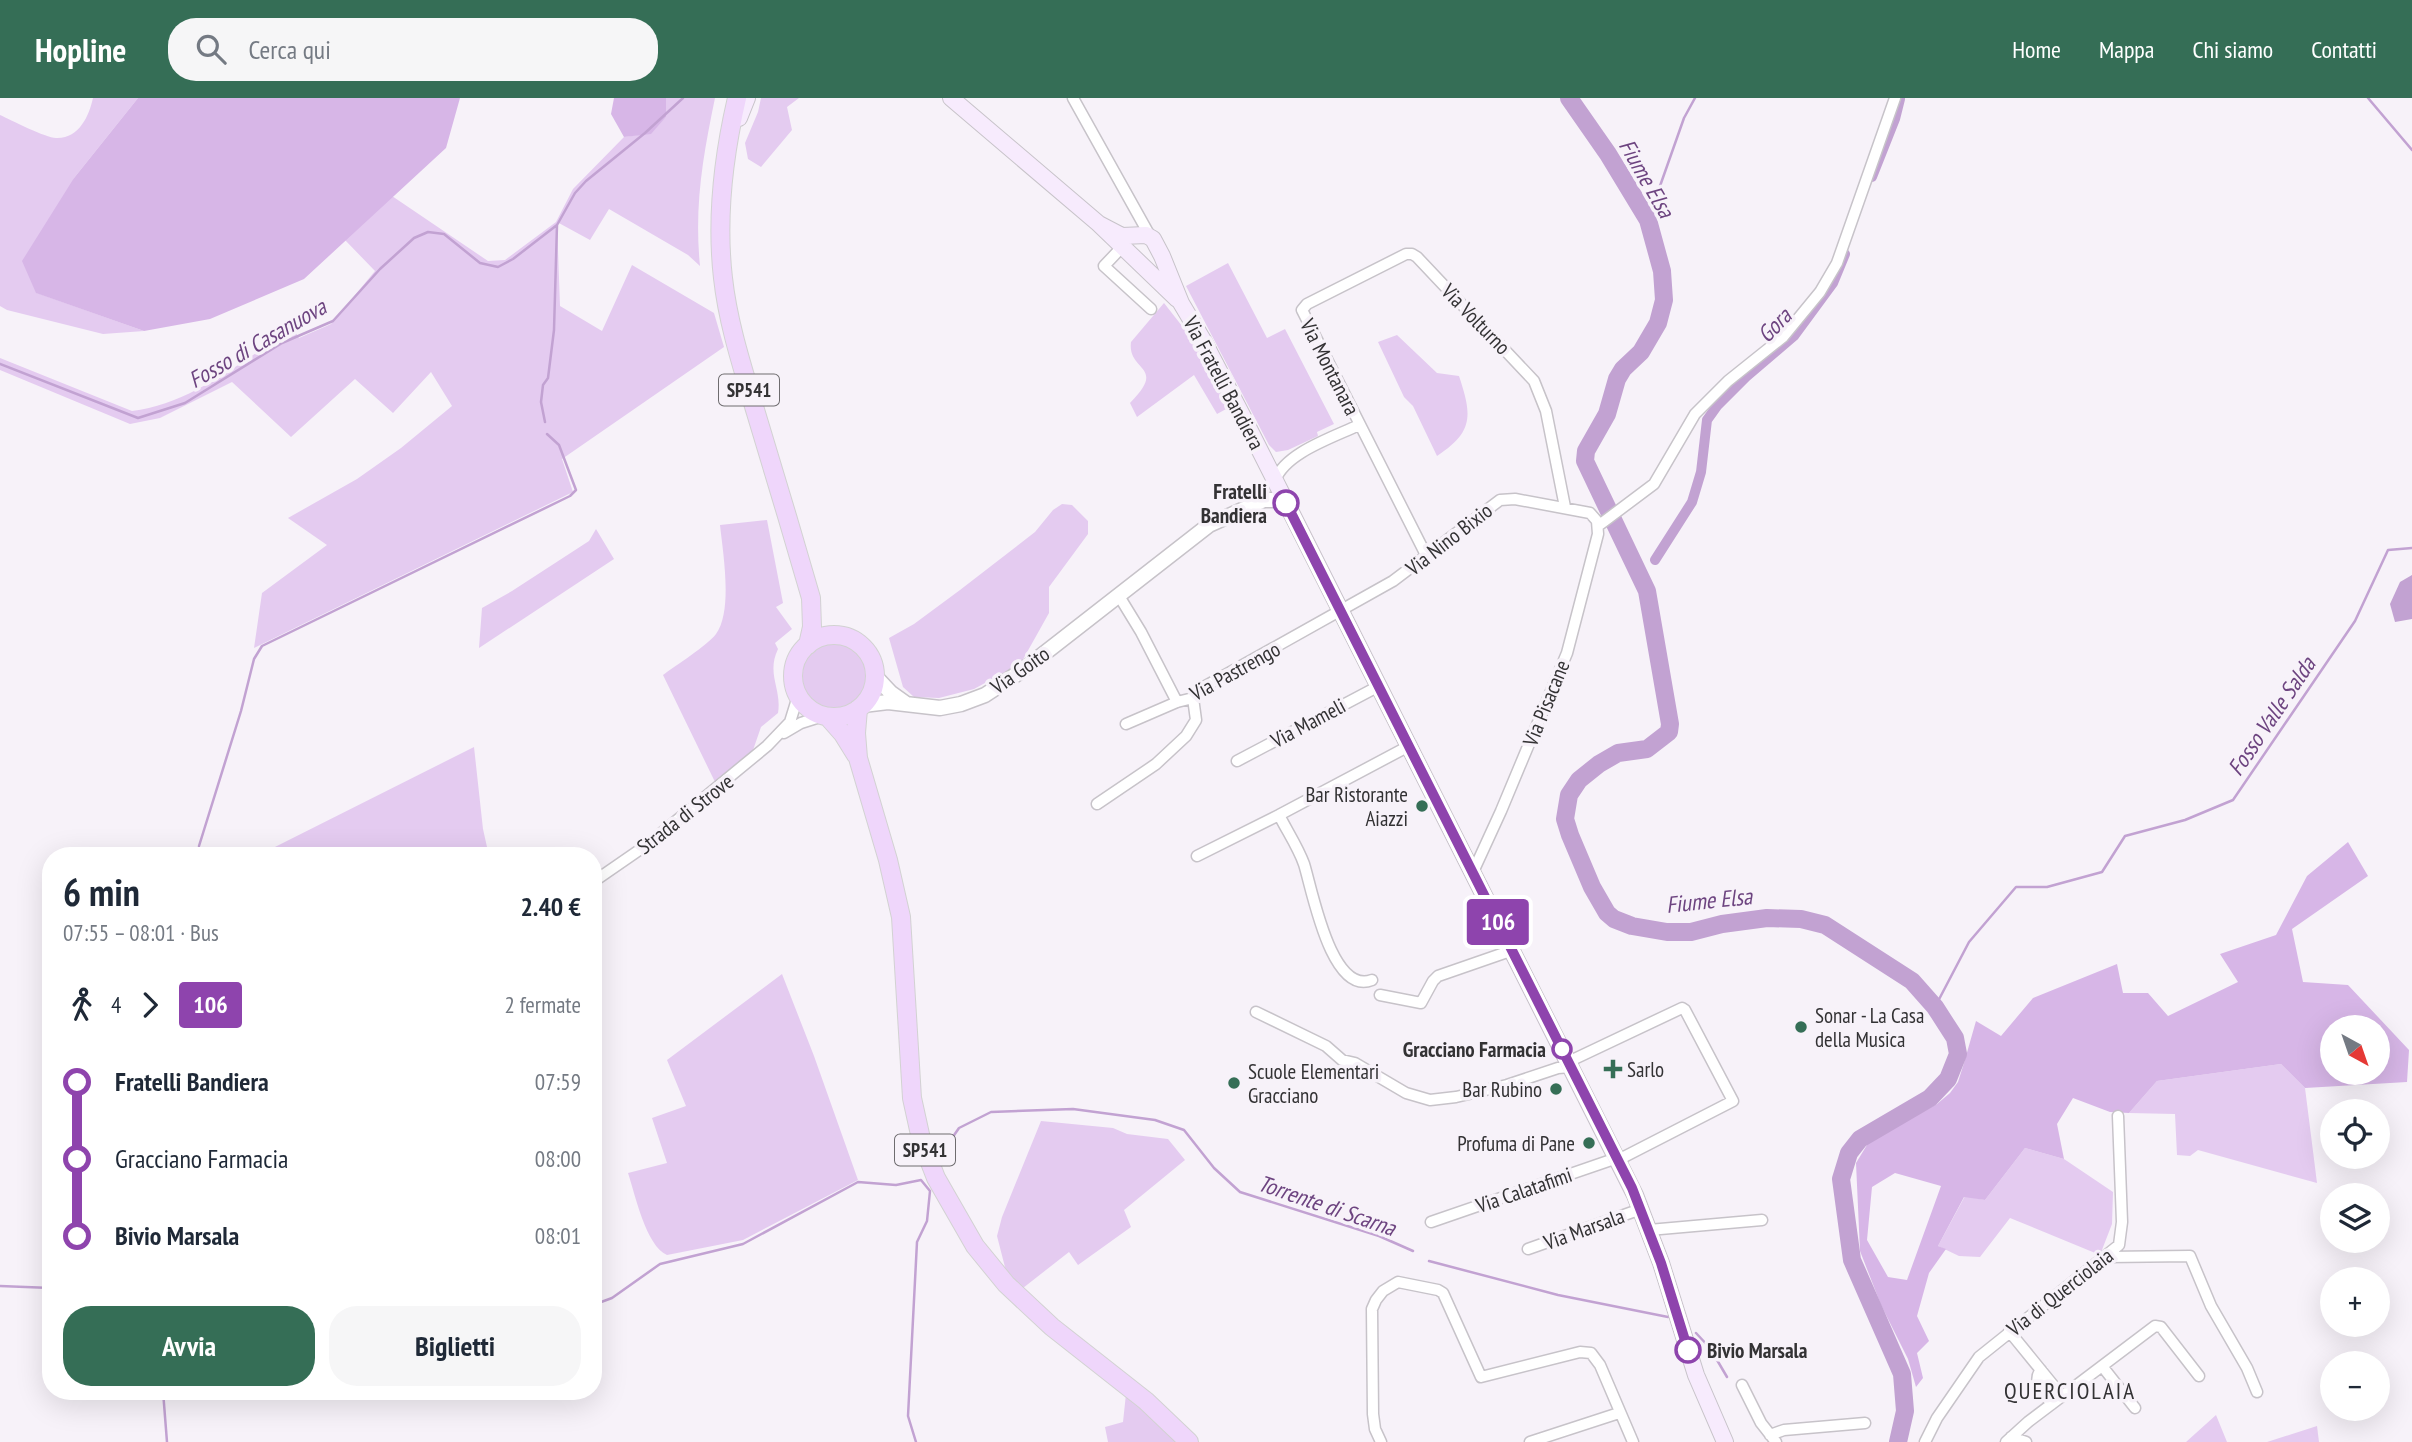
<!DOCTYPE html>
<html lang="it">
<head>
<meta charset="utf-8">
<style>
	body { margin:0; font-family:"PT Sans Narrow",sans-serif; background:#f6f6f7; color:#1f2937; height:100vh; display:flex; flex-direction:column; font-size:26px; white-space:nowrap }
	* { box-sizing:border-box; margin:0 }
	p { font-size:23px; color:#747a83 }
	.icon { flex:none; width:38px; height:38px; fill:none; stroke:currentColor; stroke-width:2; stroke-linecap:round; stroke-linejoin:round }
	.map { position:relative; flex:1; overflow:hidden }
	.drawer { position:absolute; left:42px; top:749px; width:560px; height:553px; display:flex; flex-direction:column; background:#fff; border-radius:28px; box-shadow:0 7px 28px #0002 }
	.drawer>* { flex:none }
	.badge { padding:0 14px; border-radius:5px; font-size:24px; line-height:46px }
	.needle { width:46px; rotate:140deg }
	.buttons { position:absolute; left:2320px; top:917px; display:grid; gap:14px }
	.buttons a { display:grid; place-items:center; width:70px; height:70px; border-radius:50%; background:#fff; box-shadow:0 7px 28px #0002; font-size:35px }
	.map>.badge { position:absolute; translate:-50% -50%; box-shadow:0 0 0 4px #fff }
	.legs { display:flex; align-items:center; gap:10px; height:77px; padding:0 21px; font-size:23px }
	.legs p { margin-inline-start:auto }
	.overview { display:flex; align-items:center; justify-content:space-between; height:119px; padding:0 21px }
	h1 { font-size:38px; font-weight:700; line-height:52px }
	.cta { display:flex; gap:14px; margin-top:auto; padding:14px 21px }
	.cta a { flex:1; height:80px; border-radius:28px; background:#356e56; color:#fff; font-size:28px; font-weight:700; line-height:80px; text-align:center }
	.cta a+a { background:#f6f6f7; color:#1f2937 }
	ul { padding:0 21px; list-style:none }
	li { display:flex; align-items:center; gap:24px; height:77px; font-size:26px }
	li i { display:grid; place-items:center; width:10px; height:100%; margin:0 9px; background:currentColor }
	li i::after { content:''; width:18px; height:18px; margin:-9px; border:5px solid; border-radius:50%; background:#fff }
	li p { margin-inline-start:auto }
	li:first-child i { background:linear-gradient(#0000 50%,currentColor 0) }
	li:last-child i { background:linear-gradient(currentColor 50%,#0000 0) }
	header { display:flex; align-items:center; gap:42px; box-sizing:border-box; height:98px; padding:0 35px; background:#356e56; color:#fff }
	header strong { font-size:33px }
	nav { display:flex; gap:38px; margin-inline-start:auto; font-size:24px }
	.search { width:490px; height:63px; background:#f6f6f7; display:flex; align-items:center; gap:18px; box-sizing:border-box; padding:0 24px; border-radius:28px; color:#747a83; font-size:26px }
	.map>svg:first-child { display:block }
	.green { fill:#e4cbf0 }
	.forest { fill:#d7b6e7; fill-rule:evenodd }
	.water { fill:#c2a2d2 }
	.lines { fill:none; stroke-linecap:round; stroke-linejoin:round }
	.stream { stroke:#c2a2d2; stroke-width:2.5 }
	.canal { stroke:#c2a2d2; stroke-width:10 }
	.river { stroke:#c2a2d2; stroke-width:18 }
	.minor-casing { stroke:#c7c3c9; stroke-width:13 }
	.tertiary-casing { stroke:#c7c3c9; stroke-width:17 }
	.secondary-casing { stroke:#c7c3c9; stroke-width:18 }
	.primary-casing { stroke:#d2d2d2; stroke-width:20 }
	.minor { stroke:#fff; stroke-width:10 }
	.tertiary { stroke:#fff; stroke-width:14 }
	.secondary { stroke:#f7ebfd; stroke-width:16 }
	.primary { stroke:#efd6fb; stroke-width:18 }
	.line-1-casing { stroke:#fff; stroke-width:16 }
	.line-1 { stroke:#8e44ad; stroke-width:10 }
	.stop-1-dot { fill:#fff; stroke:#8e44ad; stroke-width:3.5 }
	.poi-dot { fill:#356e56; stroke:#f7f2f9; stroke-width:2.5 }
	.labels { text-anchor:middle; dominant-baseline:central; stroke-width:7; stroke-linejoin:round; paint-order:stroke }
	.shield { fill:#f7f2f9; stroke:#6e6c6f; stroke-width:2 }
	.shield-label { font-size:19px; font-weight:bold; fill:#333234 }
	.street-label { font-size:21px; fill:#333234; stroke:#f7f2f9 }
	.stop-label { font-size:21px; font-weight:bold; fill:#333234; stroke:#f7f2f9; text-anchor:end }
	.poi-label { font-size:21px; fill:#333234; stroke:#f7f2f9; text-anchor:end }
	.water-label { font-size:23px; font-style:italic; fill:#6d4480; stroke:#f7f2f9 }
	.neighbourhood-label { font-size:23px; letter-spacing:2px; fill:#333234; stroke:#f7f2f9 }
</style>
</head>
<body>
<header>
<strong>Hopline</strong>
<div class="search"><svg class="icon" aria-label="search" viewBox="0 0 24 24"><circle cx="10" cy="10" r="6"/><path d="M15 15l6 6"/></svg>Cerca qui</div>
<nav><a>Home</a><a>Mappa</a><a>Chi siamo</a><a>Contatti</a></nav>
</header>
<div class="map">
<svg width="2412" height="1344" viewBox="0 0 2412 1344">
	<rect width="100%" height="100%" fill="#f7f2f9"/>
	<path class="green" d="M 93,0 L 138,0 L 74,80 L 37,195 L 144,233 L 103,236 L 7,212 L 0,208 L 0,17 C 11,22 46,40 56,40 C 79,41 89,18 93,0 Z
		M 666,0 L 715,0 C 703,58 694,108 700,168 L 688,157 L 609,111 L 590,142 L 557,124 L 560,208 L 602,233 L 632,167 L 714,215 L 724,249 L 562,361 L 573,394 L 254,550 L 262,495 L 327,447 L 288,420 L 357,381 L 401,350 L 452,308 L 431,274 L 393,315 L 355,281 L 291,339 L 232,284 L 160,320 L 130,326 L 0,272 L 0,260 L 132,313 C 193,305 243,262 293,230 L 299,240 L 331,226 L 375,173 L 345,142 L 392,98 L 488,163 L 505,162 L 556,124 L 573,91 L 624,39 L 651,35 L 666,19 Z
		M 761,0 L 799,0 L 787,9 L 792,32 L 761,69 L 748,61 L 745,45 L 758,14 Z
		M 1228,165 L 1267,240 L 1285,231 L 1334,326 L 1317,334 L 1318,338 L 1288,352 L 1276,354 L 1269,347 L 1186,188 Z
		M 1164,205 L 1193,242 L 1228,310 L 1217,316 L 1194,277 L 1137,319 L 1130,305 C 1168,267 1127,274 1131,244 Z
		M 1397,237 L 1437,275 L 1459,278 C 1472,317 1474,334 1437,358 L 1413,308 L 1404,299 L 1378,244 Z
		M 1062,406 L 1072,407 L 1088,423 L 1088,436 L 1049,489 L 1049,515 L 1021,565 L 974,591 L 939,600 L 914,599 L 903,589 L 889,540 L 914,526 L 960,492 L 1035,434 L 1053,412 Z
		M 767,422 L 783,505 L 776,509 L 792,531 L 775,545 L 778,551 C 766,576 782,591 778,615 L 761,629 L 752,655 L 716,686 L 663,577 C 675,568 708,547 716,536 C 733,513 723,455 720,427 Z
		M 596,431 L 614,461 L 479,550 L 482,510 L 512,493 L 589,443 Z
		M799 579a34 34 0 1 1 68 0a34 34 0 1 1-68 0Z
		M 474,649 L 483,731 L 489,758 L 257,758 Z
		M 782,876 L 814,958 L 858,1082 L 743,1142 L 667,1157 C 646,1148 635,1096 628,1075 L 667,1065 L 652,1020 L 686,1008 L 667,962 Z
		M 2281,966 L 2305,990 L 2317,1085 L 2198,1052 L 2190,1058 L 2177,1057 L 2175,1016 L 2129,1015 L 2157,983 Z
		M 1041,1023 L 1113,1030 L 1127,1036 L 1168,1041 L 1185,1062 L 1124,1112 L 1131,1129 L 1078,1167 L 1069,1154 L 1023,1190 L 1006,1173 L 997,1138 L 1002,1119 Z
		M 2025,1050 L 2064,1061 L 2113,1094 L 2112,1126 L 2100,1157 L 2010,1120 L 1980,1159 L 1959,1158 L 1938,1148 L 1965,1098 L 1985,1102 Z
		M 1126,1296 L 1178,1344 L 1108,1344 L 1105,1329 L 1123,1324 Z
		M 2216,1317 L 2227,1344 L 2186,1344 Z
		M 2317,1328 L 2319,1344 L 2267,1344 Z"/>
	<path class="forest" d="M 138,0 L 460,0 L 446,50 L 304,181 L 210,221 L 144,233 L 36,195 L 22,163 L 74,80 Z
		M 614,0 L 666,0 L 666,19 L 651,36 L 624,39 L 611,16 Z
		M 2348,744 L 2368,778 L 2292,831 L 2303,884 L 2348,887 L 2409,952 L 2407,984 L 2305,990 L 2281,966 L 2157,983 L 2129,1015 L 2110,1014 L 2073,1000 L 2057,1026 L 2064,1061 L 2025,1050 L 1985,1102 L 1964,1099 L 1938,1148 L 1946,1151 L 1929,1175 L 1917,1218 L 1929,1243 L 1917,1255 L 1923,1280 L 1916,1289 L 1908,1261 L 1881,1207 L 1860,1153 L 1856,1065 L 1870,1042 L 1937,1006 L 1950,995 L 1958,984 L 1964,965 L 1976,923 L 2001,938 L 2033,900 L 2117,866 L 2123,895 L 2148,895 L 2168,918 L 2238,884 L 2220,856 L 2276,837 L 2307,778 ZM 2333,929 L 2378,929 L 2378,975 L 2333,975 ZM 1895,1075 L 1941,1088 L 1907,1182 L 1888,1179 L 1867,1142 L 1872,1089 Z"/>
	<path class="water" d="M 2412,477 L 2412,521 L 2395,524 L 2390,506 L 2400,484 Z"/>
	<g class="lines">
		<path class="stream" d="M 2368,0 L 2412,52
			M 1648,122 L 1684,20 L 1695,0
			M 0,266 L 138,320 L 185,305 L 282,245 L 333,223 L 380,171 L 414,140 L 428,134 L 444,136 L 480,165 L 498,169 L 513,161 L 557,127 L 575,95 L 586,83 L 645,35 L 683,0
			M 545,324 L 541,304 L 543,287 L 548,280 L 554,232 L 557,127
			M 199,748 L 241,613 L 254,561 L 262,548 L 570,398 L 576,392 L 559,347 L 547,336
			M 1935,909 L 1969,844 L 2016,789 L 2047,789 L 2102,774 L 2125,738 L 2185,722 L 2233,702 L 2355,523 L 2388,452 L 2412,450
			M 941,1056 L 959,1030 L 991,1014 L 1073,1011 L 1155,1022 L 1184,1032 L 1214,1070 L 1240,1094 L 1379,1138 L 1413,1153
			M 1429,1163 L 1558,1197 L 1668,1219
			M 0,1188 L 51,1190
			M 593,1207 L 612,1200 L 660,1166 L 743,1146 L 858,1084 L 896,1087 L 921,1082 L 930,1093 L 927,1123 L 917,1144 L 908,1318 L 916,1344
			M 1696,1235 L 1710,1250 L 1727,1279
			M 163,1293 L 167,1344"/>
		<path class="canal" d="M 1872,79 L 1895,21 L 1900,1
			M 1655,462 L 1692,404 L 1701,374 L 1707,322 L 1717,308 L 1746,279 L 1794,238 L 1833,185 L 1845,156"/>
		<path class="river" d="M 1569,0 L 1608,56 L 1648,122 L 1662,173 L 1664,202 L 1658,225 L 1641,254 L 1623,271 L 1617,281 L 1607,316 L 1586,353 L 1585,363 L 1647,493 L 1670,626 L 1669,634 L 1647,651 L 1618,655 L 1599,666 L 1579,682 L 1569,697 L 1565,721 L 1570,737 L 1592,789 L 1607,815 L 1614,821 L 1632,828 L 1667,834 L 1691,834 L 1722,826 L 1767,820 L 1801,821 L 1825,827 L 1912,883 L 1935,909 L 1955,940 L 1958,956 L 1948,981 L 1930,1000 L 1860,1041 L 1849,1055 L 1841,1081 L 1852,1162 L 1902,1276 L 1905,1313 L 1898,1344"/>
		<g class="minor-casing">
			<path id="minor" d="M 1073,0 L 1150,138
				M 1122,149 L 1104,168 L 1151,211
				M 1275,383 C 1284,355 1334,339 1359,327
				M 1598,428 L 1654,386 L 1695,316 L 1728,283 L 1783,239 L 1820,194 L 1837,165 L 1895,0
				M 1426,457 L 1302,212 L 1307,206 L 1406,156 L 1412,156 L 1417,159 L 1534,283 L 1546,313 L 1565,409
				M 1119,498 L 1141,534 L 1177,604
				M 1126,626 L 1177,604 L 1193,600 L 1202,590 L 1393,483 L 1500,402 L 1515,401 L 1590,415 L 1597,423 L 1598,436 L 1567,555 L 1501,713 L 1473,774
				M 784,635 L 801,625 L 823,618
				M 1237,663 L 1379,588
				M 1097,706 L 1156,666 L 1186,638 L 1196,622 L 1193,600
				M 1279,717 C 1287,733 1298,749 1304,766 C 1312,791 1331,898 1372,882
				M 1197,758 L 1279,717 L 1409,648
				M 593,784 L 648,746 L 767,648 L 790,624 L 798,598
				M 1380,897 L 1421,905 L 1433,883 L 1438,878 L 1513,852
				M 1256,914 L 1326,948 L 1342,962 L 1355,965 L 1406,995 L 1430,1002 L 1456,999 L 1507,987 L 1558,970 L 1571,969
				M 1568,964 L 1682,910 L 1685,912 L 1733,1003 L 1618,1062
				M 1431,1124 L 1617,1060
				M 1649,1132 L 1762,1122
				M 1528,1151 L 1641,1111
				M 2107,1159 L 2190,1158 L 2211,1208 L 2247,1270 L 2257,1294
				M 2009,1233 L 2062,1298
				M 2102,1268 L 2135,1310
				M 2041,1272 C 2031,1284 2044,1296 2052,1306
				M 1742,1287 L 1761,1325 L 1776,1344
				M 1770,1337 L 1784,1332 L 1865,1325
				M 2011,1339 L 2026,1344
				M 1381,1344 L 1375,1331 L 1373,1316 L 1372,1211 L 1376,1202 L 1383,1193 L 1398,1184 L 1438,1192 L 1443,1195 L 1481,1279 L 1580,1254 L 1591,1255 L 1600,1267 L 1633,1344
				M 1530,1344 L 1619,1315
				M 1925,1344 L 1937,1320 L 1979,1259 L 2119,1147 L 2122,1124 L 2118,1018
				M 2006,1344 L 2028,1324 L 2155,1228 L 2161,1229 L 2199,1278"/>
		</g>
		<g class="tertiary-casing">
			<path id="tertiary" d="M 875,578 L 891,595 L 905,605
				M 863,607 L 888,604 L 940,610 L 961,606 L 985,597 L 1023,572 L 1209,427 L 1264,402 L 1285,402"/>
		</g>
		<g class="secondary-casing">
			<path id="secondary" d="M 951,0 L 1099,126 L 1177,201
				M 739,20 L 747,0
				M 1099,126 L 1122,138 L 1146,137 L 1153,141 L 1162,158 L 1181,205 L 1203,242 L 1243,319 L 1635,1097 L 1661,1165 L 1696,1277 L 1725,1344"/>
		</g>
		<g class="primary-casing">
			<path id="primary" d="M 737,0 C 723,60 716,119 723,180 C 728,226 743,271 756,315 C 775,377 793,438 811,500 L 812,529 L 808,547
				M793 578a41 41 0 1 1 82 0a41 41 0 1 1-82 0Z
				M 858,611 L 856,635 L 858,660 L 888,762 L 901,819 L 912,1000 L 921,1041 L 936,1080 L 975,1148 L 1006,1186 L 1052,1229 L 1146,1303 L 1189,1344
				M 828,619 L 843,636 L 856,657"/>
		</g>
		<use href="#minor" class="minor"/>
		<use href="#tertiary" class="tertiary"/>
		<use href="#secondary" class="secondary"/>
		<use href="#primary" class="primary"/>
	</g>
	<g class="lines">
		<g class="line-1-casing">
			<path id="line-1" d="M 1286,405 L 1632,1090 L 1661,1165 L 1688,1252"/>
		</g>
		<use href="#line-1" class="line-1"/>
	</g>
	<g class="stop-1-dot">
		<circle cx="1286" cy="405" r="12"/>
		<circle cx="1562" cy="951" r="9"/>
		<circle cx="1688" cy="1252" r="12"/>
	</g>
	<g class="poi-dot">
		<circle cx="1422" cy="708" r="7"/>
		<circle cx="1801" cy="929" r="7"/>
		<path d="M1609.5 960.5h7v7h7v7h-7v7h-7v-7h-7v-7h7z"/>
		<circle cx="1234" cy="985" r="7"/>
		<circle cx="1556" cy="991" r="7"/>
		<circle cx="1589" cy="1045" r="7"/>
	</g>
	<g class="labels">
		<g class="shield">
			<rect x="719" y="276.5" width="60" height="31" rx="5"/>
			<rect x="895" y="1036.5" width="60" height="31" rx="5"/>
		</g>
		<g class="shield-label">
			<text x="749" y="292">SP541</text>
			<text x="925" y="1052">SP541</text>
		</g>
		<g class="street-label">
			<text transform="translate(1476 221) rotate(46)">Via Volturno</text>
			<text transform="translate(1330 269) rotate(63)">Via Montanara</text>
			<text transform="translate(1224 285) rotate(62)">Via Fratelli Bandiera</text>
			<text transform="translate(1449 441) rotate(-38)">Via Nino Bixio</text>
			<text transform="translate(1020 572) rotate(-35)">Via Goito</text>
			<text transform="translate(1235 573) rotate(-29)">Via Pastrengo</text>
			<text transform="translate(1546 605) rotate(-68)">Via Pisacane</text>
			<text transform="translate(1308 625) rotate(-28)">Via Mameli</text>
			<text transform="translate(685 716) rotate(-38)">Strada di Strove</text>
			<text transform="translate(1524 1092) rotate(-19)">Via Calatafimi</text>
			<text transform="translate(1584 1131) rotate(-20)">Via Marsala</text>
			<text transform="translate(2060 1194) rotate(-38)">Via di Querciolaia</text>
		</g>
		<g class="stop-label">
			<text x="1267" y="393">Fratelli<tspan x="1267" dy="24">Bandiera</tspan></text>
			<text x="1546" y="951">Gracciano Farmacia</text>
			<text x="1707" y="1252" text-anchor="start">Bivio Marsala</text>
		</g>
		<g class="poi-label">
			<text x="1408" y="696">Bar Ristorante<tspan x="1408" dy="24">Aiazzi</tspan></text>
			<text x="1815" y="917" text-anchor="start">Sonar - La Casa<tspan x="1815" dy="24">della Musica</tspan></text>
			<text x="1627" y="971" text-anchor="start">Sarlo</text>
			<text x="1248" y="973" text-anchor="start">Scuole Elementari<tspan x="1248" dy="24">Gracciano</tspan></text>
			<text x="1542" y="991">Bar Rubino</text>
			<text x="1575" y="1045">Profuma di Pane</text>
		</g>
		<g class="water-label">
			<text transform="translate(1647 80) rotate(60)">Fiume Elsa</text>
			<text transform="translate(1774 227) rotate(-46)">Gora</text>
			<text transform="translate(257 245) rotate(-30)">Fosso di Casanuova</text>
			<text transform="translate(2271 618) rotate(-56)">Fosso Valle Salda</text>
			<text transform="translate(1709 802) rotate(-6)">Fiume Elsa</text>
			<text transform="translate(1327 1107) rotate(19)">Torrente di Scarna</text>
		</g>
		<g class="neighbourhood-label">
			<text x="2070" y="1292">QUERCIOLAIA</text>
		</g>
	</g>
</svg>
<div class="buttons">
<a><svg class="needle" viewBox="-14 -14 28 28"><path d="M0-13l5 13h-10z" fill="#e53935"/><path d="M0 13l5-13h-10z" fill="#747a83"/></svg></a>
<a><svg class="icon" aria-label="locate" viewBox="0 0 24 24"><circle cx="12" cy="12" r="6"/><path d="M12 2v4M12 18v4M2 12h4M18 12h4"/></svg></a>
<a><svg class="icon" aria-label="layers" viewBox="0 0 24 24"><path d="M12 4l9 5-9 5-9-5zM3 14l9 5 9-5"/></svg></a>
<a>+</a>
<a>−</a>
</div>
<b class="badge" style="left:1498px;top:824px;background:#8e44ad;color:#fff">106</b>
<section class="drawer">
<div class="overview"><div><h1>6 min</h1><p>07:55 – 08:01 · Bus</p></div><b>2.40 €</b></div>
<div class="legs"><svg class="icon" aria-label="walk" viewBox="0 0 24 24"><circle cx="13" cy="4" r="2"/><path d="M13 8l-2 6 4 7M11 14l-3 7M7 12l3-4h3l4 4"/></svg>4<svg class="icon" aria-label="forward" viewBox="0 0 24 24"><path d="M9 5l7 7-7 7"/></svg><b class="badge" style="background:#8e44ad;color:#fff">106</b><p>2 fermate</p></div>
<ul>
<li><i style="color:#8e44ad"></i><b>Fratelli Bandiera</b><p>07:59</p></li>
<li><i style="color:#8e44ad"></i><span>Gracciano Farmacia</span><p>08:00</p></li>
<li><i style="color:#8e44ad"></i><b>Bivio Marsala</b><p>08:01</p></li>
</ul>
<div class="cta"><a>Avvia</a><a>Biglietti</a></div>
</section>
</div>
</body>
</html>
